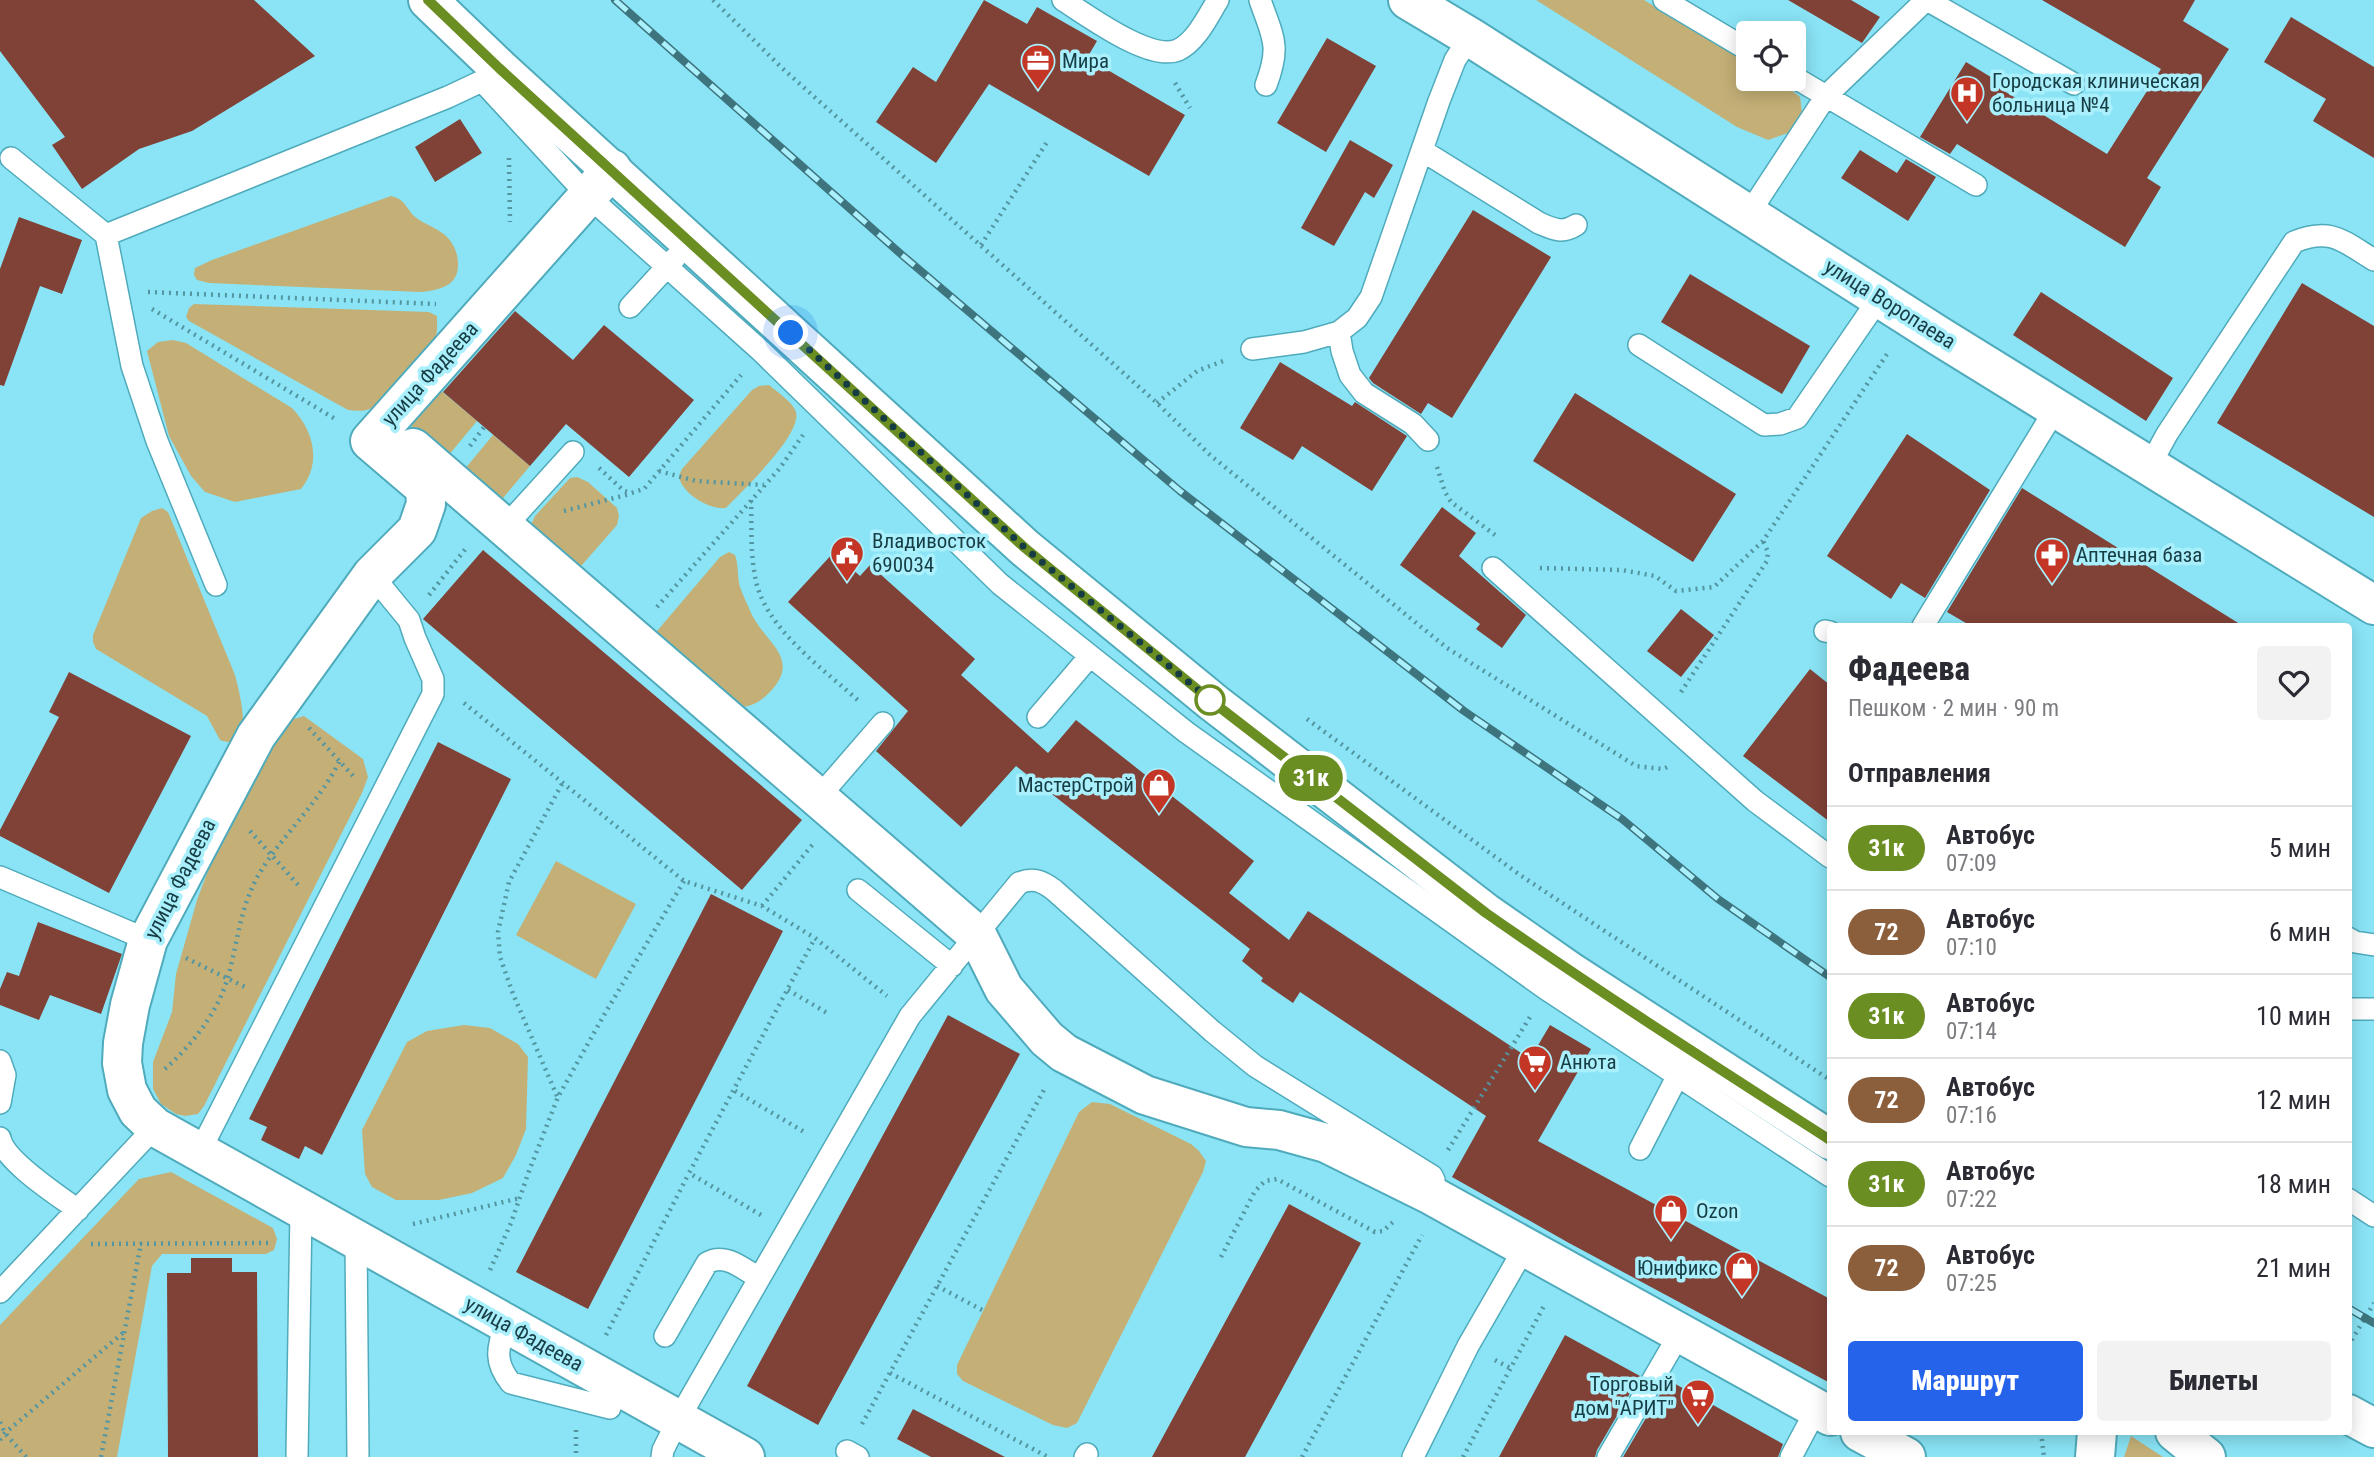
<!DOCTYPE html>
<html lang="ru">
<head>
<meta charset="utf-8">
<style>
	body { margin:0; font-family:"Roboto Condensed",sans-serif; background:#f2f2f3; color:#2b2b33; height:100vh; display:flex; flex-direction:column; font-size:26px; white-space:nowrap }
	* { box-sizing:border-box; margin:0 }
	p { font-size:23px; color:#7c7c81 }
	.icon { flex:none; width:38px; height:38px; fill:none; stroke:currentColor; stroke-width:2; stroke-linecap:round; stroke-linejoin:round }
	.map { position:relative; flex:1; overflow:hidden }
	.drawer { position:absolute; left:1827px; top:623px; width:525px; height:812px; display:flex; flex-direction:column; background:#fff; border-radius:7px; box-shadow:0 4px 18px #0003 }
	.drawer>* { flex:none }
	.badge { padding:0 14px; border-radius:23px; font-size:24px; line-height:46px }
	.buttons { position:absolute; left:1736px; top:21px; display:grid; gap:14px }
	.buttons a { display:grid; place-items:center; width:70px; height:70px; border-radius:7px; background:#fff; box-shadow:0 4px 18px #0003; font-size:35px }
	.you { position:absolute; width:35px; height:35px; margin:-18px; border:5px solid #fff; border-radius:50%; background:#1a73e8; box-shadow:0 0 0 10px #1a73e833 }
	.map>.badge { position:absolute; translate:-50% -50%; box-shadow:0 0 0 4px #fff }
	h2 { padding:0 21px; font-size:26px; line-height:63px }
	.round { display:grid; place-items:center; flex:none; width:74px; height:74px; border-radius:7px; background:#f2f2f3 }
	.headline { display:flex; align-items:center; justify-content:space-between; height:119px; padding:0 21px }
	h1 { font-size:33px; font-weight:800; line-height:52px }
	.cta { display:flex; gap:14px; margin-top:auto; padding:14px 21px }
	.cta a { flex:1; height:80px; border-radius:7px; background:#2563eb; color:#fff; font-size:28px; font-weight:800; line-height:80px; text-align:center }
	.cta a+a { background:#f2f2f3; color:#2b2b33 }
	ul { padding:0; list-style:none }
	li { display:flex; align-items:center; gap:21px; height:84px; padding:0 21px; border-top:2px solid #e1e1e2 }
	li div { flex:1 }
	li b { display:block; font-size:26px }
	li em { font-style:normal }
	li .badge { min-width:77px; font-weight:700; text-align:center }
	.map>svg:first-child { display:block }
	.green { fill:#c4b077 }
	.building { fill:#804137 }
	.lines { fill:none; stroke-linecap:round; stroke-linejoin:round }
	.lane-casing { stroke:#4fabbb; stroke-width:24 }
	.street-casing { stroke:#4fabbb; stroke-width:42 }
	.secondary-casing { stroke:#4fabbb; stroke-width:42 }
	.primary-casing { stroke:#4fabbb; stroke-width:42 }
	.path { stroke:#5395a1; stroke-width:4.5; stroke-dasharray:2 5; stroke-linecap:butt }
	.lane { stroke:#fff; stroke-width:21 }
	.street { stroke:#fff; stroke-width:38 }
	.secondary { stroke:#fff; stroke-width:38 }
	.primary { stroke:#fff; stroke-width:38 }
	.rail-casing { stroke:#3d747e; stroke-width:8 }
	.rail { stroke:#a9effc; stroke-width:5; stroke-dasharray:16; stroke-linecap:butt }
	.line-casing { stroke:#fff; stroke-width:16 }
	.line { stroke:#6b8e23; stroke-width:10 }
	.walk { stroke:#173d44; stroke-width:7; stroke-dasharray:0 12.6 }
	.stop-dot { fill:#fff; stroke:#6b8e23; stroke-width:3.5 }
	.labels { text-anchor:middle; dominant-baseline:central; stroke-width:7; stroke-linejoin:round; paint-order:stroke }
	.poi-label { font-size:21px; fill:#173d44; stroke:#a9effc; text-anchor:start }
	.street-label { font-size:21px; fill:#173d44; stroke:#a9effc }
</style>
</head>
<body>
<div class="map">
<svg width="2374" height="1457" viewBox="0 0 2374 1457">
	<rect width="100%" height="100%" fill="#8ae4f5"/>
	<path class="green" d="M 1536,0 L 1644,0 L 1748,62 L 1748,79 L 1777,79 L 1800,97 L 1802,112 L 1791,132 L 1768,140 L 1737,127 Z
		M 391,196 C 405,199 406,208 415,217 C 425,225 439,228 448,238 C 454,244 458,255 458,263 C 459,286 440,290 420,292 L 209,283 L 197,280 L 194,275 L 195,268 L 212,260 Z
		M 194,304 L 429,312 L 437,316 C 437,325 438,334 434,343 C 429,353 384,399 374,407 C 366,412 357,411 348,410 L 189,321 L 186,317 L 189,308 Z
		M 173,340 L 186,343 L 292,408 C 314,431 322,463 301,489 L 235,502 L 205,492 L 191,476 L 169,436 L 147,351 L 158,342 Z
		M 769,385 C 777,392 793,402 796,412 C 802,435 742,491 726,508 C 709,510 681,493 679,476 L 682,469 L 752,390 L 759,386 Z
		M 440,390 L 477,421 L 448,456 L 412,432 L 412,421 Z
		M 493,435 L 530,466 L 503,498 L 497,500 L 464,470 Z
		M 577,477 L 588,482 L 617,508 L 619,516 L 617,525 L 582,565 L 575,569 L 530,527 L 535,516 L 570,478 Z
		M 162,508 L 168,512 L 235,675 C 239,691 257,754 220,740 L 207,716 L 96,649 L 93,642 L 93,635 L 141,518 L 152,511 Z
		M 729,552 L 735,555 C 739,566 737,577 740,587 C 743,596 748,605 751,613 C 765,643 802,658 770,692 C 759,703 753,706 737,708 L 655,638 L 657,631 L 720,557 Z
		M 304,716 L 363,759 L 368,777 L 362,793 L 204,1106 L 198,1114 L 185,1116 L 176,1114 L 161,1104 L 153,1089 L 153,1062 L 172,1012 L 176,974 L 197,900 L 212,860 L 235,811 L 258,775 L 275,740 L 287,721 Z
		M 556,861 L 636,904 L 596,979 L 516,935 Z
		M 464,1025 L 490,1028 L 518,1044 L 528,1057 L 526,1129 L 516,1155 L 503,1178 L 472,1193 L 439,1200 L 396,1200 L 372,1187 L 365,1174 L 362,1130 L 407,1042 L 427,1031 Z
		M 1092,1102 L 1110,1104 L 1191,1144 L 1199,1151 L 1206,1161 L 1203,1172 L 1077,1423 L 1067,1428 L 1053,1425 L 963,1381 L 957,1374 L 957,1365 L 1079,1112 Z
		M 171,1172 L 273,1228 L 277,1239 L 274,1250 L 266,1254 L 162,1254 L 152,1266 L 117,1457 L 0,1457 L 0,1325 L 139,1179 Z
		M 2131,1436 L 2163,1457 L 2124,1457 Z"/>
	<path class="building" d="M 0,0 L 254,0 L 315,56 L 192,131 L 139,149 L 82,189 L 52,145 L 65,137 L 0,51 Z
		M 984,0 L 1027,24 L 1037,7 L 1097,41 L 1087,58 L 1185,115 L 1149,176 L 989,84 L 936,163 L 876,122 L 913,67 L 936,82 Z
		M 1788,0 L 1851,0 L 1880,17 L 1862,43 Z
		M 2042,0 L 2195,0 L 2183,21 L 2229,49 L 2147,178 L 2161,187 L 2125,247 L 1957,144 L 1950,154 L 1920,137 L 1966,62 L 1999,82 L 1996,86 L 2107,154 L 2161,69 Z
		M 2291,17 L 2374,67 L 2374,158 L 2313,121 L 2326,99 L 2264,62 Z
		M 1327,38 L 1376,66 L 1326,152 L 1277,123 Z
		M 460,119 L 482,153 L 435,182 L 415,147 Z
		M 1350,140 L 1393,165 L 1374,198 L 1365,192 L 1334,246 L 1301,228 Z
		M 1860,150 L 1897,173 L 1906,159 L 1936,177 L 1908,221 L 1841,178 Z
		M 1473,210 L 1551,257 L 1452,418 L 1428,403 L 1421,414 L 1373,383 L 1369,378 Z
		M 19,217 L 82,240 L 62,294 L 40,286 L 4,386 L 0,385 L 0,269 Z
		M 1690,274 L 1810,346 L 1782,394 L 1661,322 Z
		M 2302,283 L 2374,326 L 2374,517 L 2217,423 Z
		M 2041,292 L 2173,378 L 2146,421 L 2013,335 Z
		M 515,311 L 573,360 L 604,325 L 694,400 L 629,477 L 566,424 L 530,466 L 443,392 Z
		M 1280,362 L 1352,406 L 1355,402 L 1407,436 L 1372,491 L 1302,446 L 1293,460 L 1240,428 Z
		M 1575,393 L 1736,494 L 1693,562 L 1533,461 Z
		M 1907,434 L 1990,490 L 1925,598 L 1901,583 L 1891,599 L 1827,556 Z
		M 2022,488 L 2243,626 L 1971,626 L 1947,612 Z
		M 1442,507 L 1476,533 L 1459,556 L 1526,615 L 1502,648 L 1476,629 L 1480,624 L 1400,565 Z
		M 483,550 L 802,820 L 742,890 L 423,619 Z
		M 834,552 L 860,576 L 870,565 L 975,659 L 961,675 L 1048,753 L 1076,720 L 1254,861 L 1229,893 L 1289,940 L 1308,911 L 1530,1059 L 1550,1025 L 1591,1049 L 1538,1141 L 1830,1299 L 1830,1383 L 1569,1243 L 1452,1177 L 1486,1116 L 1300,992 L 1293,1003 L 1261,981 L 1263,978 L 1242,961 L 1250,949 L 1016,766 L 961,827 L 876,751 L 908,711 L 788,602 Z
		M 1681,609 L 1714,635 L 1681,677 L 1647,651 Z
		M 1810,669 L 1830,685 L 1830,822 L 1743,756 Z
		M 69,672 L 191,736 L 109,893 L 0,836 L 0,830 L 59,717 L 49,712 Z
		M 438,742 L 511,779 L 322,1155 L 305,1146 L 299,1159 L 261,1140 L 267,1127 L 249,1119 Z
		M 711,894 L 783,931 L 588,1309 L 516,1272 Z
		M 38,922 L 122,954 L 101,1014 L 50,995 L 39,1020 L 0,1005 L 0,989 L 7,972 L 19,976 Z
		M 948,1015 L 1020,1054 L 818,1425 L 747,1386 Z
		M 1289,1204 L 1361,1243 L 1245,1457 L 1152,1457 Z
		M 191,1258 L 232,1258 L 232,1272 L 257,1272 L 258,1457 L 168,1457 L 167,1273 L 191,1273 Z
		M 1565,1335 L 1640,1376 L 1597,1450 L 1595,1457 L 1499,1457 Z
		M 1670,1381 L 1783,1444 L 1778,1457 L 1623,1457 L 1663,1389 L 1665,1390 Z
		M 913,1409 L 1005,1457 L 931,1457 L 897,1439 Z"/>
	<g class="lines">
		<g class="lane-casing">
			<path id="lane" d="M 1063,0 C 1087,15 1150,62 1178,50 C 1196,42 1208,16 1218,0
				M 1260,0 C 1273,38 1281,45 1266,85
				M 1664,0 L 1748,50
				M 1926,0 L 1826,96 L 1976,185
				M 1927,0 L 2074,84
				M 482,81 L 588,196 L 761,351 L 1000,584 L 1186,732 L 1546,989 L 1830,1176
				M 1423,151 L 1539,223 C 1553,229 1562,234 1576,225
				M 11,158 L 106,235 L 448,97 L 482,81 L 491,74
				M 1748,215 L 1826,96 L 1794,77
				M 106,235 L 132,366 L 157,441 L 216,585
				M 630,307 L 675,258
				M 1639,345 L 1764,425 L 1780,424 L 1797,418 L 1880,297
				M 1252,349 L 1304,342 L 1339,332
				M 1428,440 L 1413,424 L 1364,393 L 1350,375 L 1342,351 L 1339,332 L 1357,318 L 1371,297 L 1439,101 L 1455,60 L 1470,37
				M 2149,467 L 2167,434 L 2294,242 C 2331,227 2343,241 2374,260
				M 504,528 L 573,452
				M 1493,568 L 1755,801 L 1830,857
				M 1923,626 L 2056,408
				M 1825,631 L 1830,632
				M 1038,717 L 1090,656
				M 818,798 L 883,723
				M 0,877 L 148,940
				M 858,890 L 952,966
				M 2348,938 L 2355,942 L 2374,945
				M 2348,1009 L 2374,1009
				M 0,1061 L 5,1075 L 0,1103
				M 0,1138 C 4,1161 59,1196 78,1210
				M 1640,1149 L 1678,1075
				M 199,1153 L 433,694 L 433,679 L 415,638 L 409,620 L 372,575
				M 2348,1199 L 2374,1216
				M 356,1240 L 358,1457
				M 0,1292 L 155,1127
				M 506,1322 C 498,1348 493,1361 511,1383 L 610,1408
				M 665,1336 L 707,1263 C 725,1252 743,1269 759,1278
				M 847,1451 L 858,1457
				M 297,1457 L 301,1210
				M 662,1457 L 663,1450 L 678,1420 L 910,1016 L 1019,883 C 1033,877 1042,881 1054,890 L 1212,1031 L 1255,1066 L 1432,1176 L 1434,1180
				M 1085,1457 L 1087,1454
				M 1413,1457 L 1468,1346 L 1525,1247
				M 1608,1457 L 1680,1333
				M 1791,1457 L 1817,1408"/>
		</g>
		<g class="street-casing">
			<path id="street" d="M 612,169 L 370,441 L 425,488 L 426,504 L 417,530 L 372,575 L 256,736 L 148,940 L 130,1005 L 123,1043 L 122,1063 L 127,1090 L 138,1111 L 155,1127 L 745,1457
				M 413,448 L 977,935 L 1004,989 L 1047,1039 L 1064,1053 L 1145,1095 L 1246,1127 L 1279,1130 L 1326,1143 L 1429,1194 L 1830,1416
				M 1860,1432 L 1906,1457"/>
		</g>
		<g class="secondary-casing">
			<path id="secondary" d="M 1408,0 L 1470,37 L 1939,336 L 2374,605"/>
		</g>
		<g class="primary-casing">
			<path id="primary" d="M 428,0 L 499,68 L 1025,548 L 1214,703 L 1486,913 L 1572,973 L 1830,1140
				M 2348,1414 L 2374,1428
				M 2175,1432 L 2206,1457
				M 2095,1457 L 2097,1432"/>
		</g>
		<path class="path" d="M 713,0 L 782,68 L 1157,403 L 1210,455 L 1447,648 L 1636,766 L 1663,769 L 1670,766
			M 1175,83 L 1190,108
			M 509,158 L 510,222
			M 981,245 L 1047,142
			M 148,292 L 436,304
			M 152,309 L 337,420
			M 1157,403 L 1197,371 L 1223,361
			M 470,446 L 484,427
			M 1437,467 L 1445,492 L 1451,502 L 1495,535
			M 599,468 L 624,491 L 631,493 L 644,489 L 741,375
			M 659,471 L 696,481 L 764,485
			M 751,500 C 752,525 750,551 755,576 C 763,628 824,669 861,703
			M 564,511 L 630,494
			M 1540,568 L 1622,570 L 1655,576 L 1676,591 L 1714,587 L 1763,541 L 1889,351
			M 429,595 L 467,547
			M 657,607 L 780,468 L 803,435
			M 1681,692 L 1767,561 L 1768,552 L 1763,541
			M 464,703 L 684,881 L 762,906 L 815,938 L 887,996
			M 1307,719 L 1520,875 L 1830,1080
			M 309,728 L 355,778
			M 250,831 L 300,887
			M 762,906 L 813,844
			M 186,958 L 247,988
			M 788,990 L 829,1014
			M 165,1069 C 192,1045 218,1012 228,977 C 238,941 240,907 259,874 C 283,834 320,802 340,760
			M 735,1091 L 806,1133
			M 557,1096 L 513,994 L 500,957 L 498,932 L 509,882 L 563,782
			M 1448,1150 L 1530,1017
			M 761,1215 L 689,1173 L 815,938
			M 413,1224 L 520,1198
			M 91,1244 L 271,1243
			M 1221,1257 L 1255,1191 L 1265,1181 L 1277,1179 L 1375,1232 L 1383,1231 L 1393,1222
			M 490,1270 L 511,1223 L 529,1171 L 558,1097 L 604,1015 L 684,881
			M 937,1286 L 984,1311
			M 606,1335 L 689,1173
			M 2348,1346 L 2374,1303
			M 1495,1360 L 1510,1368
			M 890,1373 L 1048,1457
			M 0,1422 L 5,1433 L 26,1457
			M 862,1424 L 1045,1088
			M 576,1430 L 576,1457
			M 2041,1432 L 2044,1457
			M 0,1440 L 5,1433 L 124,1332
			M 101,1457 L 141,1243
			M 1302,1457 L 1422,1235
			M 1463,1457 L 1545,1304"/>
		<use href="#lane" class="lane"/>
		<use href="#street" class="street"/>
		<use href="#secondary" class="secondary"/>
		<use href="#primary" class="primary"/>
		<g class="rail-casing">
			<path id="rail" d="M 615,0 L 902,255 L 1180,491 L 1464,711 L 1622,819 L 1718,899 L 1830,977
				M 2348,1308 L 2374,1323"/>
		</g>
		<use href="#rail" class="rail"/>
	</g>
	<g class="lines">
		<g class="line-casing">
			<path id="line" d="M 428,0 L 499,68 L 1025,548 L 1214,703 L 1486,913 C 1599,992 1715,1066 1830,1140"/>
		</g>
		<use href="#line" class="line"/>
		<path class="walk" d="M 791,333 L 1025,548 L 1214,703 L 1210,700"/>
	</g>
	<defs>
		<g id="office-pin" transform="scale(1.75)"><path d="M0 17L-7.5 6A9.5 9.5 0 1 1 7.5 6Z" fill="#c33625" stroke="#a9effc"/><path d="M-6-3h4V-5.5h4V-3h4V5H-6ZM-1-4.5V-3h2v-1.5ZM-6 0V1H6V0Z" fill="#fff"/></g>
		<g id="hospital-pin" transform="scale(1.75)"><path d="M0 17L-7.5 6A9.5 9.5 0 1 1 7.5 6Z" fill="#c33625" stroke="#a9effc"/><path d="M-5-5h3v3.5h4V-5h3V5h-3V1.5h-4V5h-3Z" fill="#fff"/></g>
		<g id="civic-pin" transform="scale(1.75)"><path d="M0 17L-7.5 6A9.5 9.5 0 1 1 7.5 6Z" fill="#c33625" stroke="#a9effc"/><path d="M-.6-6.5H3V-4.5H.6V-3L4-1V1h2V6H-6V1h2V-1L-.6-3ZM-1.2 2.5V6h2.4V2.5Z" fill="#fff"/></g>
		<g id="pharmacy-pin" transform="scale(1.75)"><path d="M0 17L-7.5 6A9.5 9.5 0 1 1 7.5 6Z" fill="#c33625" stroke="#a9effc"/><path d="M-2-6h4v4h4v4h-4v4h-4v-4h-4v-4h4Z" fill="#fff"/></g>
		<g id="shop-pin" transform="scale(1.75)"><path d="M0 17L-7.5 6A9.5 9.5 0 1 1 7.5 6Z" fill="#c33625" stroke="#a9effc"/><path d="M-5-2.5h2.3a2.7 3.5 0 0 1 5.4 0H5L5.5 6h-11ZM-1.5-2.5h3a1.5 2.3 0 0 0-3 0Z" fill="#fff"/></g>
		<g id="supermarket-pin" transform="scale(1.75)"><path d="M0 17L-7.5 6A9.5 9.5 0 1 1 7.5 6Z" fill="#c33625" stroke="#a9effc"/><path d="M-6-5.5h2.5l.6 2H6L4.5 2H-2.5L-4.4-4H-6ZM-1.5 3.2a1.3 1.3 0 1 0 .1 0ZM3 3.2a1.3 1.3 0 1 0 .1 0Z" fill="#fff"/></g>
	</defs>
	<g fill-rule="evenodd">
		<use href="#office-pin" x="1038" y="61"/>
		<use href="#hospital-pin" x="1967" y="93"/>
		<use href="#civic-pin" x="847" y="553"/>
		<use href="#pharmacy-pin" x="2052" y="555"/>
		<use href="#shop-pin" x="1159" y="785"/>
		<use href="#supermarket-pin" x="1535" y="1062"/>
		<use href="#shop-pin" x="1671" y="1211"/>
		<use href="#shop-pin" x="1742" y="1268"/>
		<use href="#supermarket-pin" x="1698" y="1396"/>
	</g>
	<circle class="stop-dot" cx="1210" cy="700" r="14"/>
	<g class="labels">
		<g class="poi-label">
			<text x="1062" y="61">Мира</text>
			<text x="1992" y="81">Городская клиническая<tspan x="1992" dy="24">больница №4</tspan></text>
			<text x="872" y="541">Владивосток<tspan x="872" dy="24">690034</tspan></text>
			<text x="2076" y="555">Аптечная база</text>
			<text x="1134" y="785" text-anchor="end">МастерСтрой</text>
			<text x="1560" y="1062">Анюта</text>
			<text x="1696" y="1211">Ozon</text>
			<text x="1718" y="1268" text-anchor="end">Юнификс</text>
			<text x="1674" y="1384" text-anchor="end">Торговый<tspan x="1674" dy="24">дом "АРИТ"</tspan></text>
		</g>
		<g class="street-label">
			<text transform="translate(1890 304) rotate(32)">улица Воропаева</text>
			<text transform="translate(430 374) rotate(-48)">улица Фадеева</text>
			<text transform="translate(180 879) rotate(-63)">улица Фадеева</text>
			<text transform="translate(524 1334) rotate(29)">улица Фадеева</text>
		</g>
	</g>
</svg>
<div class="buttons">
<a><svg class="icon" aria-label="locate" viewBox="0 0 24 24"><circle cx="12" cy="12" r="6"/><path d="M12 2v4M12 18v4M2 12h4M18 12h4"/></svg></a>
</div>
<div class="you" style="left:791px;top:333px"></div>
<b class="badge" style="left:1311px;top:778px;background:#6b8e23;color:#fff">31к</b>
<section class="drawer">
<div class="headline"><div><h1>Фадеева</h1><p>Пешком · 2 мин · 90 m</p></div><a class="round"><svg class="icon" aria-label="heart" viewBox="0 0 24 24"><path d="M12 20l-8-8c-3-5 5-10 8-4 3-6 11-1 8 4z"/></svg></a></div>
<h2>Отправления</h2>
<ul>
<li><span class="badge" style="background:#6b8e23;color:#fff">31к</span><div><b>Автобус</b><p>07:09</p></div><em>5 мин</em></li>
<li><span class="badge" style="background:#8b5e3c;color:#fff">72</span><div><b>Автобус</b><p>07:10</p></div><em>6 мин</em></li>
<li><span class="badge" style="background:#6b8e23;color:#fff">31к</span><div><b>Автобус</b><p>07:14</p></div><em>10 мин</em></li>
<li><span class="badge" style="background:#8b5e3c;color:#fff">72</span><div><b>Автобус</b><p>07:16</p></div><em>12 мин</em></li>
<li><span class="badge" style="background:#6b8e23;color:#fff">31к</span><div><b>Автобус</b><p>07:22</p></div><em>18 мин</em></li>
<li><span class="badge" style="background:#8b5e3c;color:#fff">72</span><div><b>Автобус</b><p>07:25</p></div><em>21 мин</em></li>
</ul>
<div class="cta"><a>Маршрут</a><a>Билеты</a></div>
</section>
</div>
</body>
</html>
